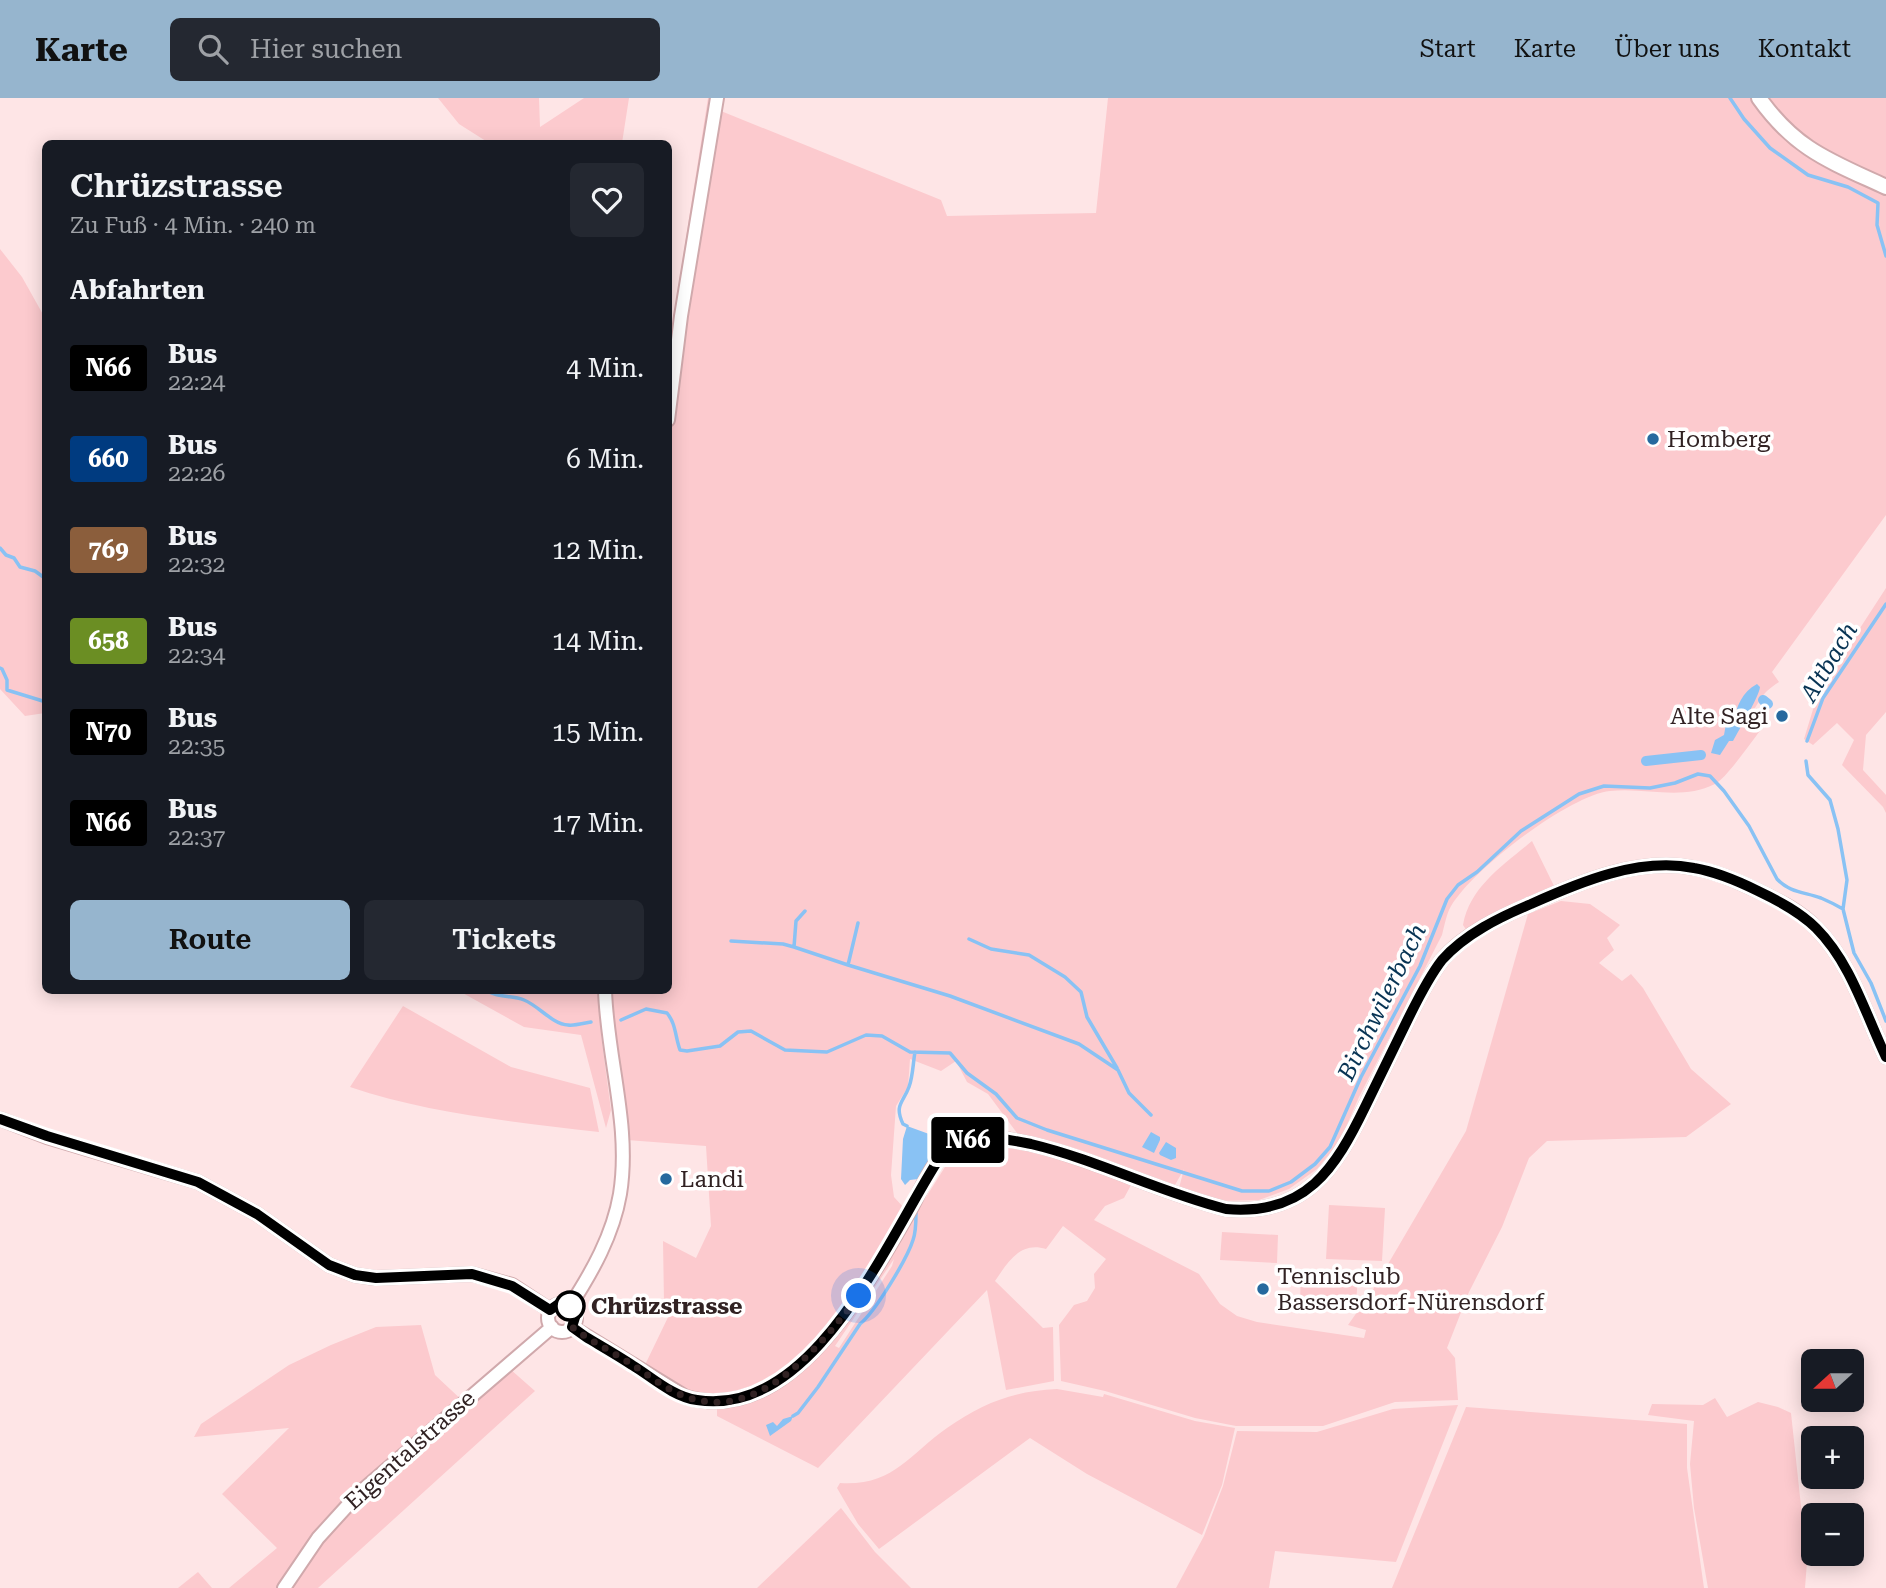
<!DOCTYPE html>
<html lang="de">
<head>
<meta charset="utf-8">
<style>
	body { margin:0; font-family:"Roboto Serif",serif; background:#242831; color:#f1f3f6; height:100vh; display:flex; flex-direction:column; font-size:26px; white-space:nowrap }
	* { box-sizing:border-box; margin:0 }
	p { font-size:23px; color:#9ea1a6 }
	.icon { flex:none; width:38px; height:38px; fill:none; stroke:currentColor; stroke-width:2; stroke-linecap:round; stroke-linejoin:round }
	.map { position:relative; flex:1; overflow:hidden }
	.panel { position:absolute; left:42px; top:42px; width:630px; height:854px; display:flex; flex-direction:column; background:#171b24; border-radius:10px; box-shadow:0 4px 18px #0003 }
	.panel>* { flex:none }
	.badge { padding:0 14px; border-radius:5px; font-size:24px; line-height:46px }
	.needle { width:46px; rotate:249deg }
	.fabs { position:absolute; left:1801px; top:1251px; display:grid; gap:14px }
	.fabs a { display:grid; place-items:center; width:63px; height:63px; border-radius:10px; background:#171b24; box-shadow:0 4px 18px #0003; font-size:35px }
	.you { position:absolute; width:35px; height:35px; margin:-18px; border:5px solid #fff; border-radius:50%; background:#1a73e8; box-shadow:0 0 0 10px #1a73e833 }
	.map>.badge { position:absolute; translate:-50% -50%; box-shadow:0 0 0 4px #fff }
	h2 { padding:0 28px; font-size:26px; line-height:63px }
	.round { display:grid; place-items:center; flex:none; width:74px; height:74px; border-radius:10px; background:#242831 }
	.headline { display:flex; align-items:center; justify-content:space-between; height:119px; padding:0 28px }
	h1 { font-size:33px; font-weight:600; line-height:52px }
	.cta { display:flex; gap:14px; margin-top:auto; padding:14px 28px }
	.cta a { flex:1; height:80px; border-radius:10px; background:#96b5ce; color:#111; font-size:28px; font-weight:600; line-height:80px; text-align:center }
	.cta a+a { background:#242831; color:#f1f3f6 }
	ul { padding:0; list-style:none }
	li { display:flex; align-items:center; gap:21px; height:91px; padding:0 28px }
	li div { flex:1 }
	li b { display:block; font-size:26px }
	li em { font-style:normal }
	li .badge { min-width:77px; font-weight:700; text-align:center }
	header { display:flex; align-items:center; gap:42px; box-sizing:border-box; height:98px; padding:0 35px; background:#96b5ce; color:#111 }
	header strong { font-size:33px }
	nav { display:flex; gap:38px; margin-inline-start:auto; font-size:24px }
	.search { width:490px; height:63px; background:#242831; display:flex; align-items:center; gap:18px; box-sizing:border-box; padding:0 24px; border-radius:10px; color:#9ea1a6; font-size:26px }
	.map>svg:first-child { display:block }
	.green { fill:#fccace; fill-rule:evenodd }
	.water { fill:#89c2f4 }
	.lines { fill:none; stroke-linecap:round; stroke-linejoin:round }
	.stream { stroke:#89c2f4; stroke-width:3.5 }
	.canal { stroke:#89c2f4; stroke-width:10 }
	.tertiary-casing { stroke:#d0a9ac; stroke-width:16 }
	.secondary-casing { stroke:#d0a9ac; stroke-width:18 }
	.tertiary { stroke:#fff; stroke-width:12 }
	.secondary { stroke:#fff; stroke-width:14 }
	.line-casing { stroke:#fff; stroke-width:16 }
	.line { stroke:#000; stroke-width:10 }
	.walk { stroke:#312223; stroke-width:7; stroke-dasharray:0 12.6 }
	.poi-dot { fill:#26699e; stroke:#fff; stroke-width:2.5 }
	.stop-dot { fill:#fff; stroke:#000; stroke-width:3.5 }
	.labels { text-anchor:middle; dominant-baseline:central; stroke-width:7; stroke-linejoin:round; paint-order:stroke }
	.poi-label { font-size:23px; fill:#312223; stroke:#fff; text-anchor:start }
	.stop-label { font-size:23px; font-weight:bold; fill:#312223; stroke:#fff; text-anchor:start }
	.street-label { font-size:23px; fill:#312223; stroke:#fff }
	.water-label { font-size:24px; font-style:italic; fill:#083454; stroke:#fff }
</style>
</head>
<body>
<header>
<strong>Karte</strong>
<div class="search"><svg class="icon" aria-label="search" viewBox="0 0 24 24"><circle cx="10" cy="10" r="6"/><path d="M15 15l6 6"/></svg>Hier suchen</div>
<nav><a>Start</a><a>Karte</a><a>Über uns</a><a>Kontakt</a></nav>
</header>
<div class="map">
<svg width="1886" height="1490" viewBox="0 0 1886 1490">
	<rect width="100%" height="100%" fill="#fee5e6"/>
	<path class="green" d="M 438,0 L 539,0 L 540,29 L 584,0 L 629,0 L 622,45 L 489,45 L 459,26 Z
		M 708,0 L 717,0 L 716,11 L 941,102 L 947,118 L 1096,115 L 1108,0 L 1886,0 L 1886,417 L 1772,574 L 1779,584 C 1759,597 1763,600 1750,617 L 1763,629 C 1754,640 1726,681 1715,686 C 1681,703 1646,689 1610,693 C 1569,697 1467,775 1449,812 C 1446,819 1444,829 1442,837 L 1359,999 L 1340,1043 L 1317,1071 L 1289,1091 L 1259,1102 L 1212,1103 L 1179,1090 L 1184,1071 L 1175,1087 L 1082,1053 L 1017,1035 L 988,996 L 967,984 L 956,963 L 941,973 L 910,961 L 908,989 L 896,1008 L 891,1077 L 894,1099 L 905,1111 L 871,1171 L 831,1226 L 802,1257 L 760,1289 L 719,1299 L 696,1298 L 644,1269 L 672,1211 L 664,1204 L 663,1143 L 696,1160 L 711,1128 L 706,1048 L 627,1042 L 615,934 L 601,937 L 611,1012 L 606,1030 L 581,937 L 524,929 L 459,893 L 668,892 L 668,254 Z
		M 0,151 L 22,179 L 45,220 L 45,615 L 25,618 L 0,591 Z
		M 1886,490 L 1886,614 L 1866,637 L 1863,672 L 1886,697 L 1886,715 L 1883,709 L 1842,667 L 1854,642 L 1837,625 L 1813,647 L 1804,641 L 1822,582 L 1851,544 Z
		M 1532,743 L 1555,790 L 1467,833 L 1463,827 C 1470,788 1504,767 1532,743 Z
		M 1561,803 L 1590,806 L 1620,827 L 1607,840 L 1614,852 L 1599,865 L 1622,883 L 1631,876 L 1643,890 L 1691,971 L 1731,1006 L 1686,1039 L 1547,1043 L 1529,1060 L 1502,1129 L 1469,1194 L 1447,1250 L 1455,1260 L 1458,1302 L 1395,1304 L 1323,1328 L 1236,1328 L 1195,1320 L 1105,1293 L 1061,1283 L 1059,1227 L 1074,1207 L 1087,1203 L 1095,1190 L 1094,1176 L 1106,1161 L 1063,1128 L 1046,1151 C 1020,1143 1008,1164 995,1183 L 1043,1230 L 1053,1229 L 1054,1283 L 1006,1292 L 987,1192 L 818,1370 L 717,1318 L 717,1309 L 753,1303 L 770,1296 L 810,1264 L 862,1201 L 945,1069 C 953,1061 961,1054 972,1051 C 1014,1040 1090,1073 1131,1087 L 1124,1100 L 1105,1108 L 1094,1122 L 1199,1176 L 1220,1206 L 1237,1218 L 1257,1224 L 1364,1240 L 1366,1232 L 1348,1227 L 1374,1190 L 1466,1033 L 1528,816 ZM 894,1161 L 892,1168 L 839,1250 L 835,1248 Z
		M 403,908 L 511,969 L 590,990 L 599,1034 C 516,1024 430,1016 350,989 Z
		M 1329,1107 L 1385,1110 L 1382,1163 L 1326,1161 Z
		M 1222,1134 L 1278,1137 L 1277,1165 L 1220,1162 Z
		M 1301,1174 L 1358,1177 L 1356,1206 L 1300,1203 Z
		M 421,1227 L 435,1277 L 466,1306 L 510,1271 L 535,1293 L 318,1490 L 292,1490 L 283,1481 L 277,1490 L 229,1490 L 277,1450 L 222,1396 L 289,1330 L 194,1339 L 201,1326 L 289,1267 L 331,1247 L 376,1229 Z
		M 1057,1291 L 1103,1299 L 1104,1296 L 1195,1323 L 1235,1330 L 1222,1387 L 1202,1437 L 1087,1376 L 1030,1340 L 879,1451 L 858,1426 L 837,1390 L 840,1385 C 894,1388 907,1358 947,1330 C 983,1305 1013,1293 1057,1291 Z
		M 1715,1300 L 1727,1319 L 1758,1304 L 1778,1309 L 1791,1315 L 1807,1464 L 1805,1490 L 1708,1490 L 1694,1410 L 1690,1366 L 1694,1323 L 1648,1317 L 1652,1306 L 1703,1307 Z
		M 1458,1307 L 1396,1464 L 1275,1453 L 1269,1490 L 1176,1490 L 1204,1438 L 1223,1388 L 1237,1333 L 1317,1334 L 1393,1311 Z
		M 1466,1309 L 1687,1326 L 1687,1370 L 1704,1490 L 1392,1490 Z
		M 841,1410 L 875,1454 L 911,1490 L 757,1490 Z
		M 198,1474 L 212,1490 L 178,1490 Z"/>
	<path class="water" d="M 1757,586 L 1760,589 C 1759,599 1739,632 1733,643 L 1729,643 L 1720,657 L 1711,655 L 1715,642 L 1724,637 L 1726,626 L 1733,624 C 1737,608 1742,594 1757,586 Z
		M 907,1028 L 929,1036 L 935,1051 L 918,1081 L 910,1082 L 905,1087 L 901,1081 L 903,1041 Z
		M 1151,1034 L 1160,1039 L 1160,1042 L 1154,1055 L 1142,1049 Z
		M 1166,1044 L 1176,1050 L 1176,1060 L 1171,1062 L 1160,1057 L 1159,1055 Z
		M 793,1318 L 791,1323 L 770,1338 L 766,1327 L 773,1324 L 777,1328 L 783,1321 Z"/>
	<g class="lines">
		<path class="stream" d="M 1730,0 L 1744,21 L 1770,50 L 1808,77 L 1848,89 L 1878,105 L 1877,127 L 1886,158
			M 0,450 L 6,457 L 14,460 L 20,469 L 35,473 L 46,481
			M 0,570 L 2,571 L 7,582 L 7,592 L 46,604
			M 1807,643 L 1823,600 L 1886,506
			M 1806,663 L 1808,677 L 1830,702 L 1838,731 L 1847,782 L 1843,811 L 1854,855 L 1871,885 L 1886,923
			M 969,841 L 991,851 L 1029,857 L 1065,879 L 1081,894 L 1087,919 L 1117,970
			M 731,843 L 783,846 L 794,849 L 848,867 L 950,898 L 1079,946 L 1118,972 L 1129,995 L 1151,1017
			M 794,849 L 796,823 L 805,813
			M 848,867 L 858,825
			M 486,892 C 496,900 512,897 524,902 C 539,908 552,926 568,927 C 575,928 584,925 591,924
			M 621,922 L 646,911 L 667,915 C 676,926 675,938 680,952 L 687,953 L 720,948 L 738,934 L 751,933 L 785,952 L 827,954 L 866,937 L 882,938 L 910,954 L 950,955 L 967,975 L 996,996 L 1017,1020 L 1047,1032 L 1242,1093 L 1269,1093 L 1291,1084 L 1315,1066 L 1330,1049 L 1361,979 L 1420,868 L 1447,801 L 1458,787 L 1477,774 L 1521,733 L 1579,696 L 1604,688 L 1650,690 L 1675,685 L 1698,676 L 1710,678 L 1724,693 L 1749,728 L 1777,781 C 1790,795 1805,794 1821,800 C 1828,803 1836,807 1843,811
			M 907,1028 L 903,1026 C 894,1007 903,1005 909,989 C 913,978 913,965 915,954
			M 793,1318 L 798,1315 L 818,1289 L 860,1226 C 875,1214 907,1161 913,1142 C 916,1134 916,1123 916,1115"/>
		<path class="canal" d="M 1763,602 L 1768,606
			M 1646,663 L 1701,657"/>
		<g class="tertiary-casing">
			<path id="tertiary" d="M 668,322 L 681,218 L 717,0
				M 0,1021 L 47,1039 L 198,1084 L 257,1116 L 329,1167 L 355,1177 L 375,1180 L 472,1176 L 512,1187 L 550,1212
				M548 1220a14 14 0 1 1 28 0a14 14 0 1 1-28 0Z
				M 570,1208 C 592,1174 613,1137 620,1096 C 631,1028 607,960 605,892
				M 572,1229 L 686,1299 C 790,1330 867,1187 909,1114 C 923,1089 936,1049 967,1042 C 989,1036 1013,1042 1035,1047 C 1100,1063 1161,1095 1226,1111 C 1306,1118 1335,1071 1366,1007 C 1380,978 1394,950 1408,921 C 1418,901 1428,880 1442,862 C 1464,836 1500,819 1531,806 C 1580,784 1638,759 1694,770 C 1717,774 1737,783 1758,793 C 1779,803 1800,813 1816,830 C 1851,865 1865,915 1886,959
				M 284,1490 L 318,1440 L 358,1396 L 552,1229"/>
		</g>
		<g class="secondary-casing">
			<path id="secondary" d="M 1759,0 C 1796,52 1830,63 1886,89"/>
		</g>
		<use href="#tertiary" class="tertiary"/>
		<use href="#secondary" class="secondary"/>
	</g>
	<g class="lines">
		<g class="line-casing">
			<path id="line" d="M 0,1021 L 47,1038 L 198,1084 L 257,1116 L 329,1167 L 355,1177 L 376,1180 L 472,1176 L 512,1188 L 550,1212 L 557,1207 L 566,1206 L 576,1216 L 572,1229 L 586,1239 C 601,1248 617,1257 632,1267 C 652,1279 673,1299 697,1302 C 814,1320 887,1142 937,1064 C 945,1054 954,1045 967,1042 C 988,1037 1011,1042 1031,1046 C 1098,1062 1159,1094 1226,1111 C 1306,1118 1335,1071 1366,1007 C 1380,978 1394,950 1408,921 C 1418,901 1428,880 1442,862 C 1465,836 1500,819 1531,806 C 1580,784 1639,759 1694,770 C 1717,774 1738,783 1758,793 C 1779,803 1800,814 1816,830 C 1851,865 1865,915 1886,959"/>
		</g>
		<use href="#line" class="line"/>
		<path class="walk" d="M 570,1208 L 576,1216 L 572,1229 L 586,1239 C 603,1249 620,1259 636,1269 C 652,1280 669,1293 687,1299 C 760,1325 820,1247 859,1198"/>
	</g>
	<g class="poi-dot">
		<circle cx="1653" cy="341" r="7"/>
		<circle cx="1782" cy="618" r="7"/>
		<circle cx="666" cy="1081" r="7"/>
		<circle cx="1263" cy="1191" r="7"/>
	</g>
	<circle class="stop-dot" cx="570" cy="1208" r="14"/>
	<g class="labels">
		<g class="poi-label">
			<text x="1667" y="341">Homberg</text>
			<text x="1768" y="618" text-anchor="end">Alte Sagi</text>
			<text x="680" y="1081">Landi</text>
			<text x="1277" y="1178">Tennisclub<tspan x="1277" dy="26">Bassersdorf-Nürensdorf</tspan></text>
		</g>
		<g class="stop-label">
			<text x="591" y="1208">Chrüzstrasse</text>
		</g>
		<g class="street-label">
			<text transform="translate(410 1352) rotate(-42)">Eigentalstrasse</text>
		</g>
		<g class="water-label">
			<text transform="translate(1829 564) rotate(-59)">Altbach</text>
			<text transform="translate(1382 904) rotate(-64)">Birchwilerbach</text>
		</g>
	</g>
</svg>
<div class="fabs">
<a><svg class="needle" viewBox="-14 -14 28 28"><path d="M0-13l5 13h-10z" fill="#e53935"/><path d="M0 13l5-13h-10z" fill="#9ea1a6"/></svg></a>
<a>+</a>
<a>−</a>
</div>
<div class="you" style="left:859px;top:1198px"></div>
<b class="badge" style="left:968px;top:1042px;background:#000;color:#fff">N66</b>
<section class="panel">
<div class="headline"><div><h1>Chrüzstrasse</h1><p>Zu Fuß · 4 Min. · 240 m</p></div><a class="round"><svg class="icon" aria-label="heart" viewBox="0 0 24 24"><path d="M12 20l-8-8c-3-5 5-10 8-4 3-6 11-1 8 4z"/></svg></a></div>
<h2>Abfahrten</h2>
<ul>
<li><span class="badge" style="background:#000;color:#fff">N66</span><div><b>Bus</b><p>22:24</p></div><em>4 Min.</em></li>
<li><span class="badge" style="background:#003b80;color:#fff">660</span><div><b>Bus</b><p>22:26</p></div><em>6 Min.</em></li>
<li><span class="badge" style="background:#8b5e3c;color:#fff">769</span><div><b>Bus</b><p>22:32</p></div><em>12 Min.</em></li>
<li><span class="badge" style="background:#6b8e23;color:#fff">658</span><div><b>Bus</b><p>22:34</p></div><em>14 Min.</em></li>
<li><span class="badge" style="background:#000;color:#fff">N70</span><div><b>Bus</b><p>22:35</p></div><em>15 Min.</em></li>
<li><span class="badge" style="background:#000;color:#fff">N66</span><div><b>Bus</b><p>22:37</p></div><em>17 Min.</em></li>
</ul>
<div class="cta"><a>Route</a><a>Tickets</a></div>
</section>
</div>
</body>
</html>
